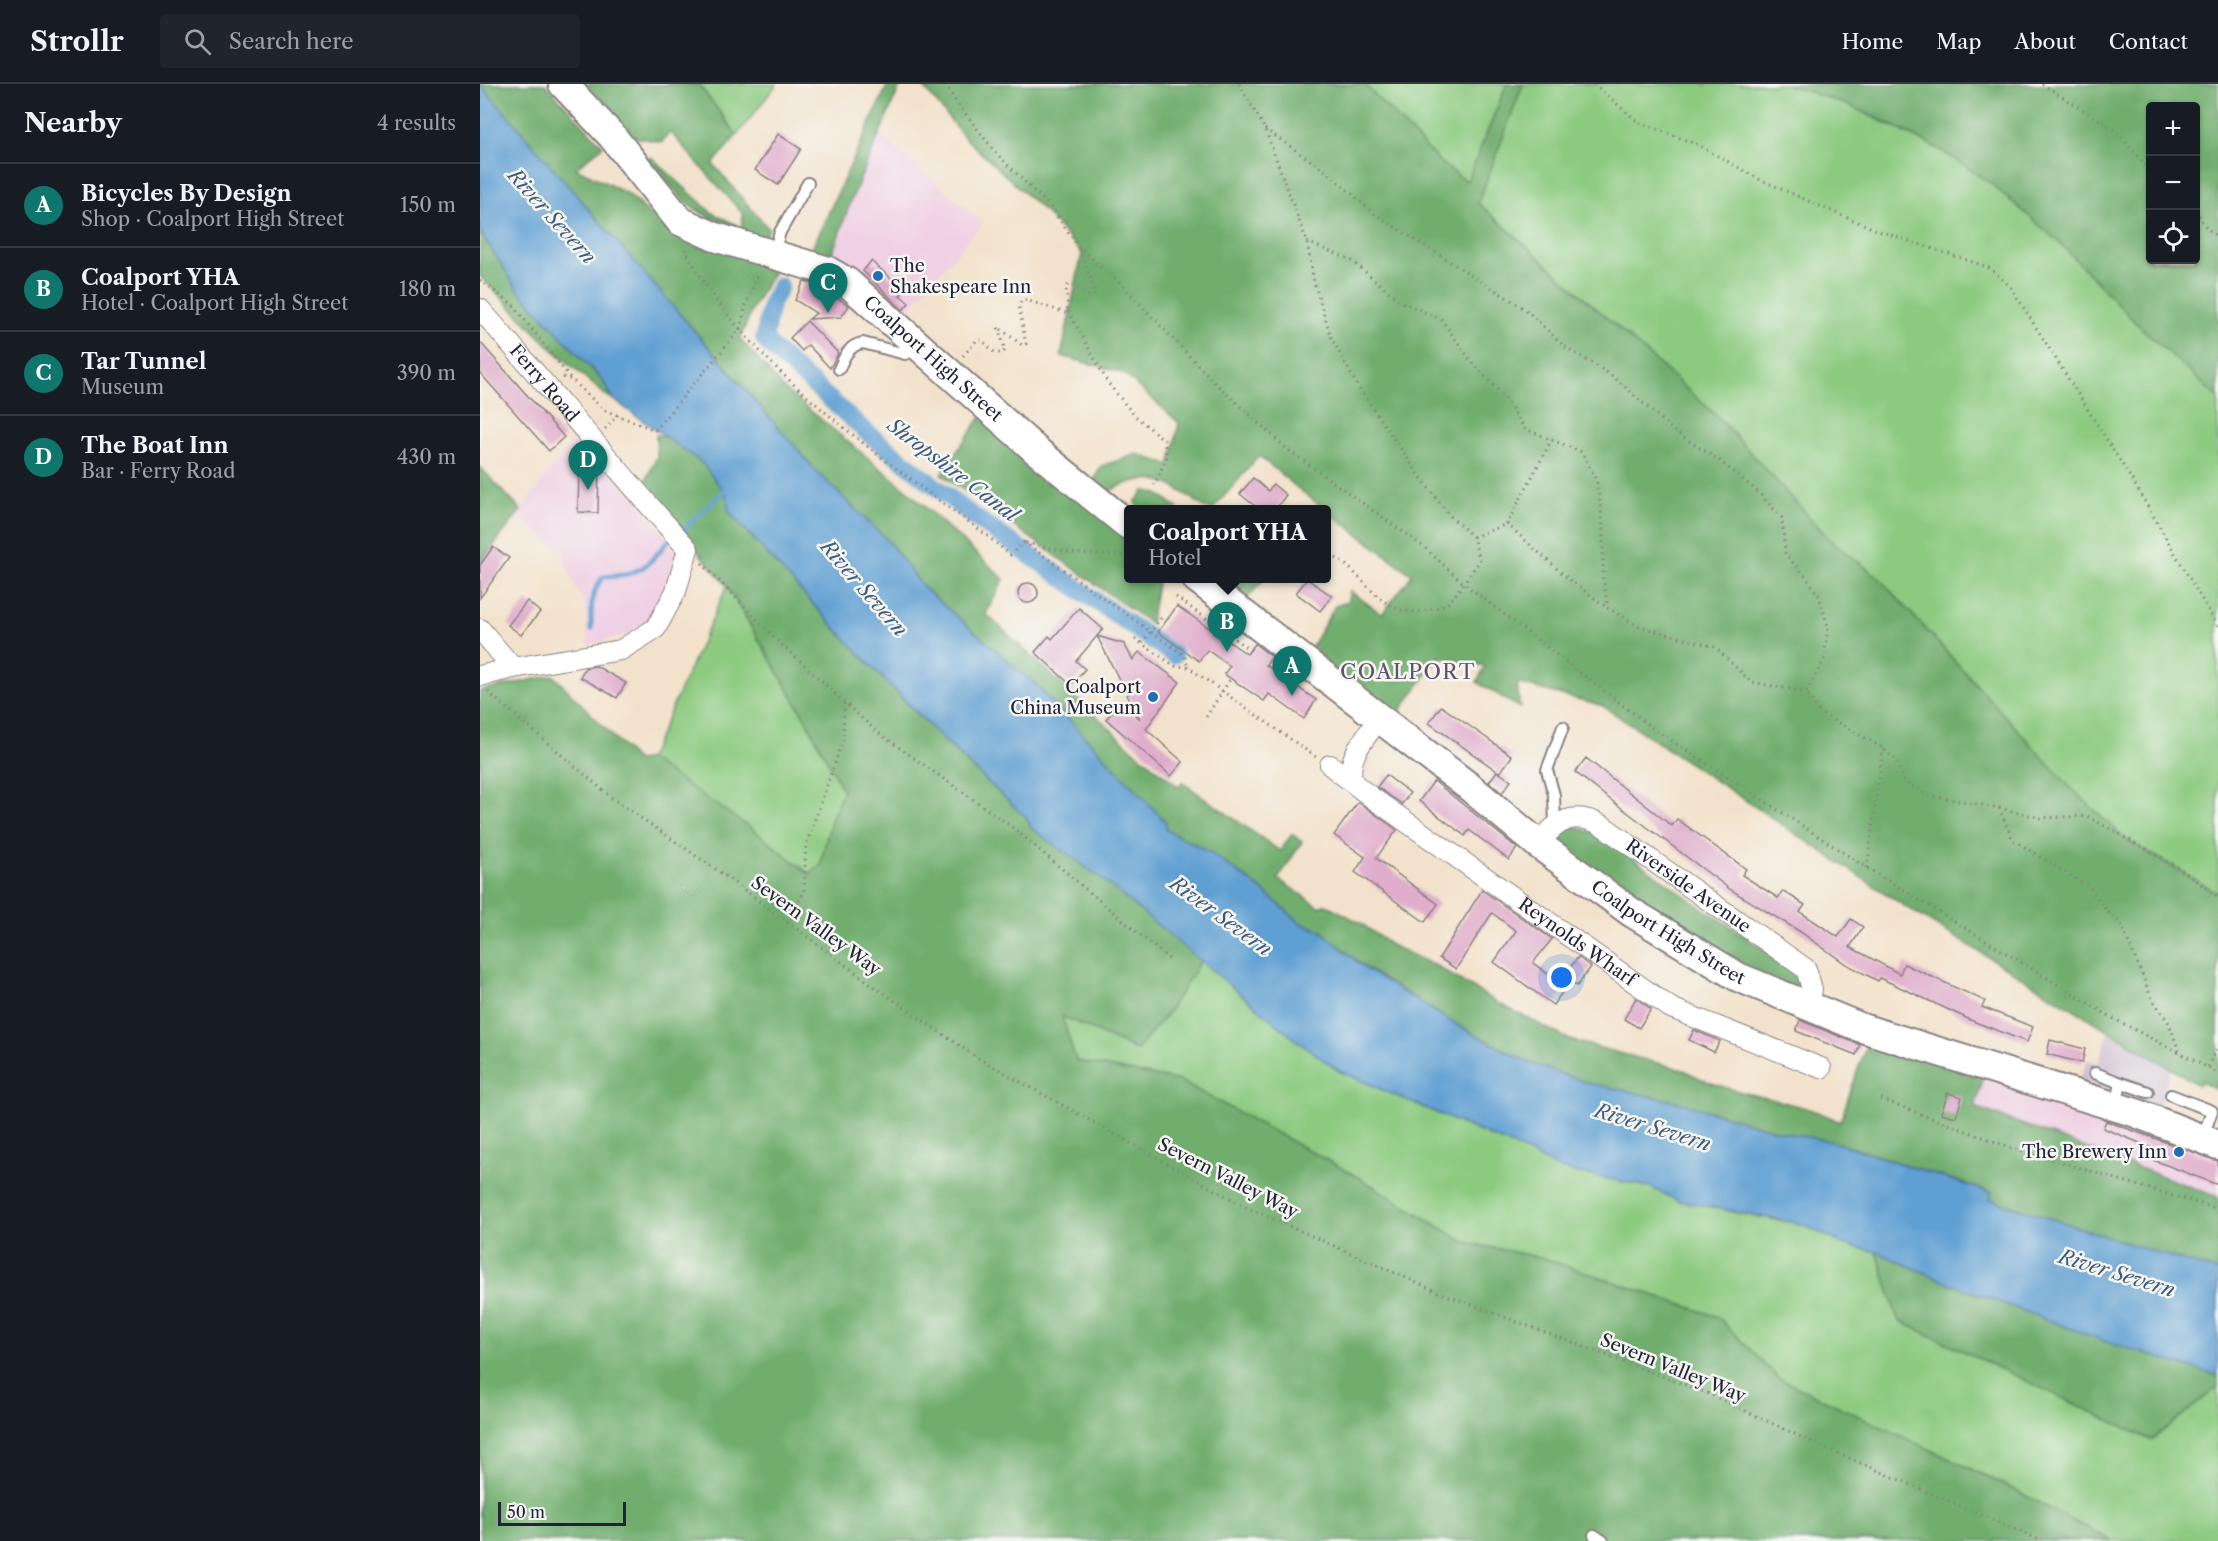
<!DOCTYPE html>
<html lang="en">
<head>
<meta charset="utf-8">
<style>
	:root { --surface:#171b24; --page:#20242c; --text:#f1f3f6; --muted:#9ea1a6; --line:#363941; --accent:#0f766e }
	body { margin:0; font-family:"Libre Caslon Text",serif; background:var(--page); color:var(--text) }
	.controls { position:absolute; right:18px; top:18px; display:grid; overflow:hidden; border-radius:6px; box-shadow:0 2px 4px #0004 }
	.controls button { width:54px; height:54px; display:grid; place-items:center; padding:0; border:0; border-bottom:2px solid var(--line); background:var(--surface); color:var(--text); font:30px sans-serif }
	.scale { position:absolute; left:18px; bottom:15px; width:128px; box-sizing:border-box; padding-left:6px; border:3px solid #22223b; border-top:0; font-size:16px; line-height:21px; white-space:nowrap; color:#22223b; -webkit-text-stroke:4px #f6f6f2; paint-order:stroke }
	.you { position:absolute; left:1082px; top:894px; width:21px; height:21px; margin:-15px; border:4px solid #fff; border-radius:50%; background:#1a73e8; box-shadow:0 0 0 9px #1a73e833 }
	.badge { display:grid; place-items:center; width:39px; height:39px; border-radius:50%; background:var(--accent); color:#fff; font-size:20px; font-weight:700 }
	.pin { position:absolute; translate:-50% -50px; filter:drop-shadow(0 2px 3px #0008) }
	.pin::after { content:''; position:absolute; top:32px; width:21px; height:18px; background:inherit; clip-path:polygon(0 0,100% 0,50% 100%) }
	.popup { position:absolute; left:644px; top:421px; width:207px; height:78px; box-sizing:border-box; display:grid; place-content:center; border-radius:6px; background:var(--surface); filter:drop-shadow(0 2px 4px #0005); font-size:20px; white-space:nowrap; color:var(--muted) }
	.popup b { font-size:22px; color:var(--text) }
	.popup::after { content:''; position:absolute; left:50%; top:100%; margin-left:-12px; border:12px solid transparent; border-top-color:var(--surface) }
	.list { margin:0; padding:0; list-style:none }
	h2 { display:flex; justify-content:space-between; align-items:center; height:78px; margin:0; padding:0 24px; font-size:26px }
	h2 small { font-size:20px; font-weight:400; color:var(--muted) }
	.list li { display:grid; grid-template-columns:39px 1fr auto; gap:18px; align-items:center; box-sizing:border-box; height:84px; padding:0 24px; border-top:2px solid var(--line) }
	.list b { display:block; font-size:22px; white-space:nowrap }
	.list p { margin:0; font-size:20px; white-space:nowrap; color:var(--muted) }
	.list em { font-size:20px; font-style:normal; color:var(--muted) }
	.icon { flex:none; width:33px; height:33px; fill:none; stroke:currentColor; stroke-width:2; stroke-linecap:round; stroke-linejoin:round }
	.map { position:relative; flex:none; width:1738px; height:1457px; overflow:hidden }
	header { display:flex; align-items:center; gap:36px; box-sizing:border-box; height:84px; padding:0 30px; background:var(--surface); border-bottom:2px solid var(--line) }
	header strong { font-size:28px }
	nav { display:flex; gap:33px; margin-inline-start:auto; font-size:21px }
	.search { width:420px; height:54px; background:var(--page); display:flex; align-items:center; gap:15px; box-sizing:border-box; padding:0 21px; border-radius:6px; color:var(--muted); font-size:22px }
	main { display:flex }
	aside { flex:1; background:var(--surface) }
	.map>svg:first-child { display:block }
	.built { fill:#f0d0e4 }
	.industrial { fill:#cebed1 }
	.green { fill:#8cca80; stroke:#57765e; stroke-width:1.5 }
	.forest { fill:#71ae6e; stroke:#4a6854; stroke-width:1.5; fill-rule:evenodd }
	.water { fill:#5f9fd2; stroke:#406086; stroke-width:1.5 }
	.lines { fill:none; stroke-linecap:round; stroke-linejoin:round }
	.stream { stroke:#5f9fd2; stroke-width:5 }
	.canal { stroke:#5f9fd2; stroke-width:18 }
	.building { fill:#e0adcc }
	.lane-casing { stroke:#8a8283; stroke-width:14 }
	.street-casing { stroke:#8a8283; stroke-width:22 }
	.secondary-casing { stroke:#8a8283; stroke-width:32 }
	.path { stroke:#8a8283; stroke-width:3; stroke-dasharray:1.5 4.5; stroke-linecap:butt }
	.lane { stroke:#fff; stroke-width:10 }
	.street { stroke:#fff; stroke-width:20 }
	.secondary { stroke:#fff; stroke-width:28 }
	.poi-dot { fill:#1f6fb2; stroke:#f6f6f2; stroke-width:2 }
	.labels { text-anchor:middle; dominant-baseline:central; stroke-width:5; stroke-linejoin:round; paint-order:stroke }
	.poi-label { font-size:18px; fill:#22223b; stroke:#f6f6f2; text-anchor:end }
	.street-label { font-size:18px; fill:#22223b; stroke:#f6f6f2 }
	.water-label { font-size:20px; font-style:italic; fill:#3d5a7f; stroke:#f6f6f2 }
	.quarter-label { font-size:21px; letter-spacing:1.5px; fill:#64536e; stroke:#f6f6f2 }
</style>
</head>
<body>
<header>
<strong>Strollr</strong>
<div class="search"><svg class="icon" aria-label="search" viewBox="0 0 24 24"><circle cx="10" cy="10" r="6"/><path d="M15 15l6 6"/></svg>Search here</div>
<nav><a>Home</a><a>Map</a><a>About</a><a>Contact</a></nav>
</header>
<main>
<aside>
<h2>Nearby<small>4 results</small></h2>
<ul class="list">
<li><span class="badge">A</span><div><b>Bicycles By Design</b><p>Shop · Coalport High Street</p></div><em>150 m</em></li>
<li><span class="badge">B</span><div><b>Coalport YHA</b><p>Hotel · Coalport High Street</p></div><em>180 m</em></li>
<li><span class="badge">C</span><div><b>Tar Tunnel</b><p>Museum</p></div><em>390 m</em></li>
<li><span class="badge">D</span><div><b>The Boat Inn</b><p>Bar · Ferry Road</p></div><em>430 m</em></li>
</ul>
</aside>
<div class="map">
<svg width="1738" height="1457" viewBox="0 0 1738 1457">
	<rect width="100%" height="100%" fill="#f6f6f2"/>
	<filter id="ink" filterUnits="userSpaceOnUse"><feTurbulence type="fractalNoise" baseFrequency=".0167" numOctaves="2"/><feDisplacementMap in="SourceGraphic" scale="12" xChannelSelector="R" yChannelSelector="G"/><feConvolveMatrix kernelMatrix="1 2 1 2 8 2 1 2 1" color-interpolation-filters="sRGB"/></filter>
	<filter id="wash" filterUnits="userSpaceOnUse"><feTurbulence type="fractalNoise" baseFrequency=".008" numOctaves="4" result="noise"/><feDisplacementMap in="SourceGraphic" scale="24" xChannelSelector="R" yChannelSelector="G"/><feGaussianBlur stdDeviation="1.35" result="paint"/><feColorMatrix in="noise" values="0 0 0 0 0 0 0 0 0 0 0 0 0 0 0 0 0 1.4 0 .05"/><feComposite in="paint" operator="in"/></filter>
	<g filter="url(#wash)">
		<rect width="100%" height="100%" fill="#f3e2cb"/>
		<!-- built -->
		<g class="built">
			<polygon points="399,50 503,139 420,235 350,178 372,114"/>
			<polygon points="96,352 160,421 197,467 198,477 172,533 147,551 108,561 105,520 90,493 83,467 36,432"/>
			<polygon points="1505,989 1738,1072 1738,1113 1494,1023"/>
		</g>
		<!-- industrial -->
		<polygon class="industrial" points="1630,945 1691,983 1678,1025 1599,996 1608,976 1618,979"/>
		<!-- green -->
		<g class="green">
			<polygon points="188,0 297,0 257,51 219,1"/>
			<polygon points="884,0 1027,0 987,98 962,80"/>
			<polygon points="1043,0 1306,0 1368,21 1459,65 1514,102 1579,158 1655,238 1738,314 1738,809 1645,755 1587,700 1399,494 1351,457 1237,332 998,119"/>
			<polygon points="247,502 324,632 363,706 351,737 340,782 330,790 275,747 169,675"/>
			<polygon points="721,876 816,956 859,987 1045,1067 1079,1085 1170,1103 1256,1129 1322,1140 1363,1160 1397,1168 1418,1236 1671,1356 1738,1303 1738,1457 1632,1457 1531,1404 1298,1294 1238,1233 1063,1174 984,1158 876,1092 700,997 596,977 581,931 657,966 689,927"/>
		</g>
		<!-- forest -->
		<g class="forest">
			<path d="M 0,0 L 65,0 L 123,62 L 96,84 L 148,110 L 189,147 L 296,184 L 273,223 L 260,255 L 304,305 L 428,407 L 524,495 L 506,530 L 651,664 L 699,703 L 702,698 L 800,767 L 812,750 L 822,758 L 798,795 L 840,823 L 845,820 L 879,838 L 911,861 L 956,882 L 1018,919 L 1090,956 L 1204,986 C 1251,1014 1311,1012 1360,1038 L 1389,953 L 1505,989 L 1495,1023 L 1738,1113 L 1738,1188 L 1510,1115 L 1511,1108 L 1354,1058 L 1301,1048 L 1198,1018 L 1108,999 L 1047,978 L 977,941 L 887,885 L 840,846 L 822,840 L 781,805 L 728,767 L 686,746 L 686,738 L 558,603 L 444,504 L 408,457 L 337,388 Z"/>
			<polygon points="93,0 219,1 257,51 233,80 289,145 282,159 256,149 208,121 167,76 171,73 231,128 262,144 263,130 190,48 182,58 142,51"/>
			<polygon points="408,0 421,0 372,114 351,173 330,169"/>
			<path d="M 441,0 L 884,0 L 962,80 L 987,97 L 1027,0 L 1043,0 L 998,119 L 1237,332 L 1351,457 L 1399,494 L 1587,700 L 1645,755 L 1738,809 L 1738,1007 L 1721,997 L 1718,1001 L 1426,823 L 1123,622 L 1037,599 L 1040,624 L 997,598 L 1005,582 L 959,573 L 917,631 L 829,567 L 855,522 L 867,518 L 870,507 L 902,530 L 932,491 L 821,407 L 779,372 L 733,425 L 727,425 C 684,396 676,384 625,409 L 614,397 L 621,382 L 657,370 L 690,381 L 699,339 L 643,289 L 581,272 L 602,169 L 566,129 L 486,55 Z"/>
			<path d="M 1306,0 L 1738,0 L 1738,314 L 1655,238 L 1579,158 L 1514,102 L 1459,65 L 1416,43 L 1368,21 ZM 1670,22 L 1716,22 L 1716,176 L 1670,176 Z"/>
			<polygon points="0,147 37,205 122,296 134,316 124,310 71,264 0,192"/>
			<polygon points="501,333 648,454 648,494 678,495 670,539 461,390"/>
			<path d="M 176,351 C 198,353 237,390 246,410 C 248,415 248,423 249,428 C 345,534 440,639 546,733 L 551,744 L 622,795 L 721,876 L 689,927 L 657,966 L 582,932 L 596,977 L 700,997 L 876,1092 L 984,1158 L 1063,1174 L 1238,1233 L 1298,1294 L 1531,1404 L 1632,1457 L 0,1457 L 0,607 L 73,591 L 157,677 L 169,675 L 275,747 L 329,790 L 340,782 L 351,737 L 363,706 L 324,632 L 247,502 L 163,402 L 177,373 Z"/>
			<polygon points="0,383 41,426 0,479"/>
			<path d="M 664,407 C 679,408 687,415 698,425 L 657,425 L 656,417 Z"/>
			<polygon points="735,495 784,495 765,517"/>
			<polygon points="1094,742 1122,752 1219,822 1309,881 1321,892 1319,906 1238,875 1079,763 1085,745"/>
			<polygon points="1397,1168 1466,1198 1627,1258 1738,1292 1738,1303 1671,1356 1418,1236"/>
		</g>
		<!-- water -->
		<path class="water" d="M 0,0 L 337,388 L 408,457 L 444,504 L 558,603 L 686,738 L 686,746 L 728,767 L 781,805 L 822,840 L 840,846 L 887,886 L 977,941 L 1047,978 L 1108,999 L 1198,1018 L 1301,1048 L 1354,1058 L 1512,1109 L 1510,1115 L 1738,1188 L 1738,1292 L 1627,1258 L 1466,1198 L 1397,1168 L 1363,1160 L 1322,1140 L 1199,1117 L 1170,1103 L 1079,1085 L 1045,1067 L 859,987 L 816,956 L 622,795 L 551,744 L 546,733 C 440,638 345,534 249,428 L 246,410 L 222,379 L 134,316 L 122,296 L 37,205 L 0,147 Z"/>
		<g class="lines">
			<!-- stream -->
			<g class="stream">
				<polyline points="203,446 245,406"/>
				<path d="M 111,545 C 111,526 110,509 123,493 C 158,491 166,485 188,457"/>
			</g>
			<!-- canal -->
			<polyline class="canal" points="300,202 291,220 284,255 291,263 390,351 493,432 694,571"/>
		</g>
		<g id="blocks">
			<!-- building -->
			<g class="building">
				<polygon points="298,50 321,65 298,101 275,86"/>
				<polygon points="391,177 425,206 420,211 429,219 423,226 383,187"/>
				<polygon points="324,197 341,202 369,222 361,233 329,235 336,229 315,216"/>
				<polygon points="327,237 358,269 350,284 328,261 322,267 310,254"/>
				<polygon points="0,258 84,353 69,367 0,289"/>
				<polygon points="99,382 119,383 118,429 98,428"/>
				<polygon points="773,394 788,407 793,400 806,411 795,426 780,426 760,410"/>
				<polygon points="13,463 29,474 0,514 0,481"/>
				<polygon points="827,495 852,512 840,527 816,509"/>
				<circle cx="548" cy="509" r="10"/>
				<polygon points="47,517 60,528 41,551 28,541"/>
				<polygon points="697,522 767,570 775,560 792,573 786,581 836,616 824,635 789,610 784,617 744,590 750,582 727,566 719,577 678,548"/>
				<polygon points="599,524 623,545 617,552 644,560 653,576 659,568 700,598 666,645 703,678 691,692 626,635 641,618 660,635 647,611 650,608 643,603 617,552 596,577 605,585 591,601 555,568 569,552 572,555"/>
				<polygon points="116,582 146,599 137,614 100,593 105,584"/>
				<polygon points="961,622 1032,672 1020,689 949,639"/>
				<polygon points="1106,674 1192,742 1197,735 1266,785 1262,791 1298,814 1303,807 1325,821 1320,828 1358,853 1371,835 1383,843 1370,863 1420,890 1424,880 1505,917 1502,923 1553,943 1547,958 1495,938 1400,894 1398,897 1366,880 1319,847 1251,806 1123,710 1095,688"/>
				<polygon points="1017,687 1031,697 1022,709 1009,698"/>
				<polygon points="906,691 930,709 922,720 897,703"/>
				<polygon points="954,697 1037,764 1029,776 989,746 985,752 939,717"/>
				<polygon points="878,718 917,746 896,774 958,820 945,838 875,788 885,773 854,751"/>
				<polygon points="1002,806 1072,855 1053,879 1086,903 1073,921 1014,878 1036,847 1012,829 976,885 959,874"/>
				<polygon points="1098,873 1111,883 1097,902 1084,892"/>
				<polygon points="1156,914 1171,925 1159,944 1144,935"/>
				<polygon points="1320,936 1380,961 1376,971 1316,947"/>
				<polygon points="1214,946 1240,957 1234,968 1209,956"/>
				<polygon points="1570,956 1605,965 1602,979 1567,970"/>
				<polygon points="1468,1009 1482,1013 1476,1033 1461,1029"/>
				<polygon points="1626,1037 1738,1077 1738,1101 1668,1074 1672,1064 1623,1044"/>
			</g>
		</g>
	</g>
	<g filter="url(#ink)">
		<use href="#blocks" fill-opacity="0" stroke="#8a8283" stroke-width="1.5"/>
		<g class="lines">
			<defs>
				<g id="lane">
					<polyline points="294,169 300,148 328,99"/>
					<path d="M 359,285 C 364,273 369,261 383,259 L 425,270 L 439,265"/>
					<polyline points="1075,741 1074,711 1067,686 1083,643"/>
					<polyline points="1615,989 1641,999 1636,1023"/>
					<polyline points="1641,999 1668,1008"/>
					<polyline points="1691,1011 1732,1027 1722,1055"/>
					<polyline points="1114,1451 1123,1457"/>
				</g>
				<g id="street">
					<path id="s1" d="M 0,225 C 70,304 137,387 208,465 L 196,507 L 176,544 L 141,566 L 33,584 L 0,592"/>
					<polyline points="0,545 33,584"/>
					<path id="s2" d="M 850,681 L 891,713 L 1191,924 L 1341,984"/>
					<path d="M 873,698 C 865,674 885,655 898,636"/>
					<path id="s3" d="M 1058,760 C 1077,736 1094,726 1123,742 L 1326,885 L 1332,905 L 1329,922"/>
				</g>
				<g id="secondary">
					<path id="s4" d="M 83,0 L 132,52 L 200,137 L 235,153 L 348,187 L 367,198 L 558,368 L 648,441"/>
					<path id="s5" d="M 716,494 L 992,705 L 1058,760 L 1151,828 L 1258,893 L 1382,944 L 1656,1029 L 1738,1061"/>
				</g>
			</defs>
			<!-- lane casing -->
			<use href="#lane" class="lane-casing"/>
			<!-- street casing -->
			<use href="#street" class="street-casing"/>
			<!-- secondary casing -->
			<use href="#secondary" class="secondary-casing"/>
			<!-- path -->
			<g class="path">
				<polyline points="466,0 473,14 516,69 572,125 599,163 643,202 734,298 807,365 944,463 982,498 1174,645 1387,784 1636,936 1738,989"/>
				<path d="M 759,0 L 785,45 L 827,158 L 834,198 L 851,253 L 878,303 L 942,395 L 969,431 L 993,453 L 1000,477 C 989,490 980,506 969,518 C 965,522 957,523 952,525 C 898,542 880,476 846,471"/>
				<polyline points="1114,0 1158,38 1216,60 1279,95 1349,126 1399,147 1508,183 1530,202 1654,399 1738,543"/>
				<polyline points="1562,0 1636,47 1670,86"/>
				<polyline points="785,45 847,88 896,131 1045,225 1084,262 1134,293 1194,347 1240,377 1278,408 1302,434 1305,470 1324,490 1339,512 1348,542 1344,576 1326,608 1340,629 1400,662 1416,676 1424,698 1447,711 1519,724 1533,756 1610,804 1627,827 1641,840 1672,915 1689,939 1699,967"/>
				<polyline points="1716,126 1724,141 1738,154"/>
				<polyline points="827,158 871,176 920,217 961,235 991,277 1025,314 1045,345 1102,368 1117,398 1123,442 1123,494 1128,524 1158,542 1235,563 1271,598 1325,608"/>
				<path d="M 205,165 C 254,262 357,340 442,404 C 471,426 503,446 530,471 L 544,458"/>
				<polyline points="0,196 33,221 92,296"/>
				<polyline points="588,227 628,299 654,331 684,356 687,373 674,401"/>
				<polyline points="483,272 497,256 502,256 515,269 523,269 525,266 518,243 542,261 546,260 539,223 541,217 546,216 586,229 588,227 586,204 589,200 609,212 614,211 615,207 600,165"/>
				<polyline points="83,293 92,296 124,326 175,346 260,245 266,220 278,190"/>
				<polyline points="125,345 138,331"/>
				<polyline points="1072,355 1027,440 1091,497 1128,524"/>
				<polyline points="993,453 1027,440"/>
				<polyline points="544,458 704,571 708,583"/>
				<polyline points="546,459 593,469 648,472"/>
				<polyline points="222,479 298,557 397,648 531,742 690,876"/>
				<polyline points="696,513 770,566"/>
				<polyline points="655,555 695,582 708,583 836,673"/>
				<polyline points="662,559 681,534"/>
				<polyline points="8,608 132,714 244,791 395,903 496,973 764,1122 958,1208 1227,1309 1334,1359 1562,1457"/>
				<polyline points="726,633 751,594"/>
				<polyline points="1519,724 1561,734 1607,732 1696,782 1738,813"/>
				<polyline points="1387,784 1403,664"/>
				<polyline points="307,838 324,808 326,761 363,656 364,617"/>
				<polyline points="1728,983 1738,961"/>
				<polyline points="1401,1015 1529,1063 1738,1125"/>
			</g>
			<!-- lane -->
			<use href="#lane" class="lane"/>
			<!-- street -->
			<use href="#street" class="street"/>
			<!-- secondary -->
			<use href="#secondary" class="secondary"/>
		</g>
	</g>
	<!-- markers -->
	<g class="poi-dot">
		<circle cx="398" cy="192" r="6"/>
		<circle cx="673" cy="613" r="6"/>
		<circle cx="1699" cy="1068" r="6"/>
	</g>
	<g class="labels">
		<!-- poi labels -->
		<g class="poi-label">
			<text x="410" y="182" text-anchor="start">The<tspan x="410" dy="21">Shakespeare Inn</tspan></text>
			<text x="661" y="603">Coalport<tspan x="661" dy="21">China Museum</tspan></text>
			<text x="1687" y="1068">The Brewery Inn</text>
		</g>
		<!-- street labels -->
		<g class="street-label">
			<text stroke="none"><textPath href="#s4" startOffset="474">Coalport High Street</textPath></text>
			<text stroke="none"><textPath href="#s1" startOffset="98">Ferry Road</textPath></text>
			<text stroke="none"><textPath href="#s3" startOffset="180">Riverside Avenue</textPath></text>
			<text transform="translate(336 842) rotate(36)">Severn Valley Way</text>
			<text stroke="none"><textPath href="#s5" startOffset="591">Coalport High Street</textPath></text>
			<text stroke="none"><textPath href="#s2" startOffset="304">Reynolds Wharf</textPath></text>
			<text transform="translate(748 1094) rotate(27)">Severn Valley Way</text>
			<text transform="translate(1193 1284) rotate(22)">Severn Valley Way</text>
		</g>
		<!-- water labels -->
		<g class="water-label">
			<text transform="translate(72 132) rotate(48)">River Severn</text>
			<text transform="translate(473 386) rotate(37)">Shropshire Canal</text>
			<text transform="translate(384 504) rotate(49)">River Severn</text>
			<text transform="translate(741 832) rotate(36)">River Severn</text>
			<text transform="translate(1173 1043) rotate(17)">River Severn</text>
			<text transform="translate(1637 1189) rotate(17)">River Severn</text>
		</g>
		<!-- quarter labels -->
		<g class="quarter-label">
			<text x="928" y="587">COALPORT</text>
		</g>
	</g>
</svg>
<div class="controls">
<button>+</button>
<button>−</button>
<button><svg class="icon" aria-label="locate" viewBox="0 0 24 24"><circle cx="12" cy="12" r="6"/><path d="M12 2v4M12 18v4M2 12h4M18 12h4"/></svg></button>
</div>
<div class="scale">50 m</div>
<div class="you"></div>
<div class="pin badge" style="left:812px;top:612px">A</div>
<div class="pin badge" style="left:747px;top:568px">B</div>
<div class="popup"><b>Coalport YHA</b>Hotel</div>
<div class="pin badge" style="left:348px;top:229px">C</div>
<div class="pin badge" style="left:108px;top:406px">D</div>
</div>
</main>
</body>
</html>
